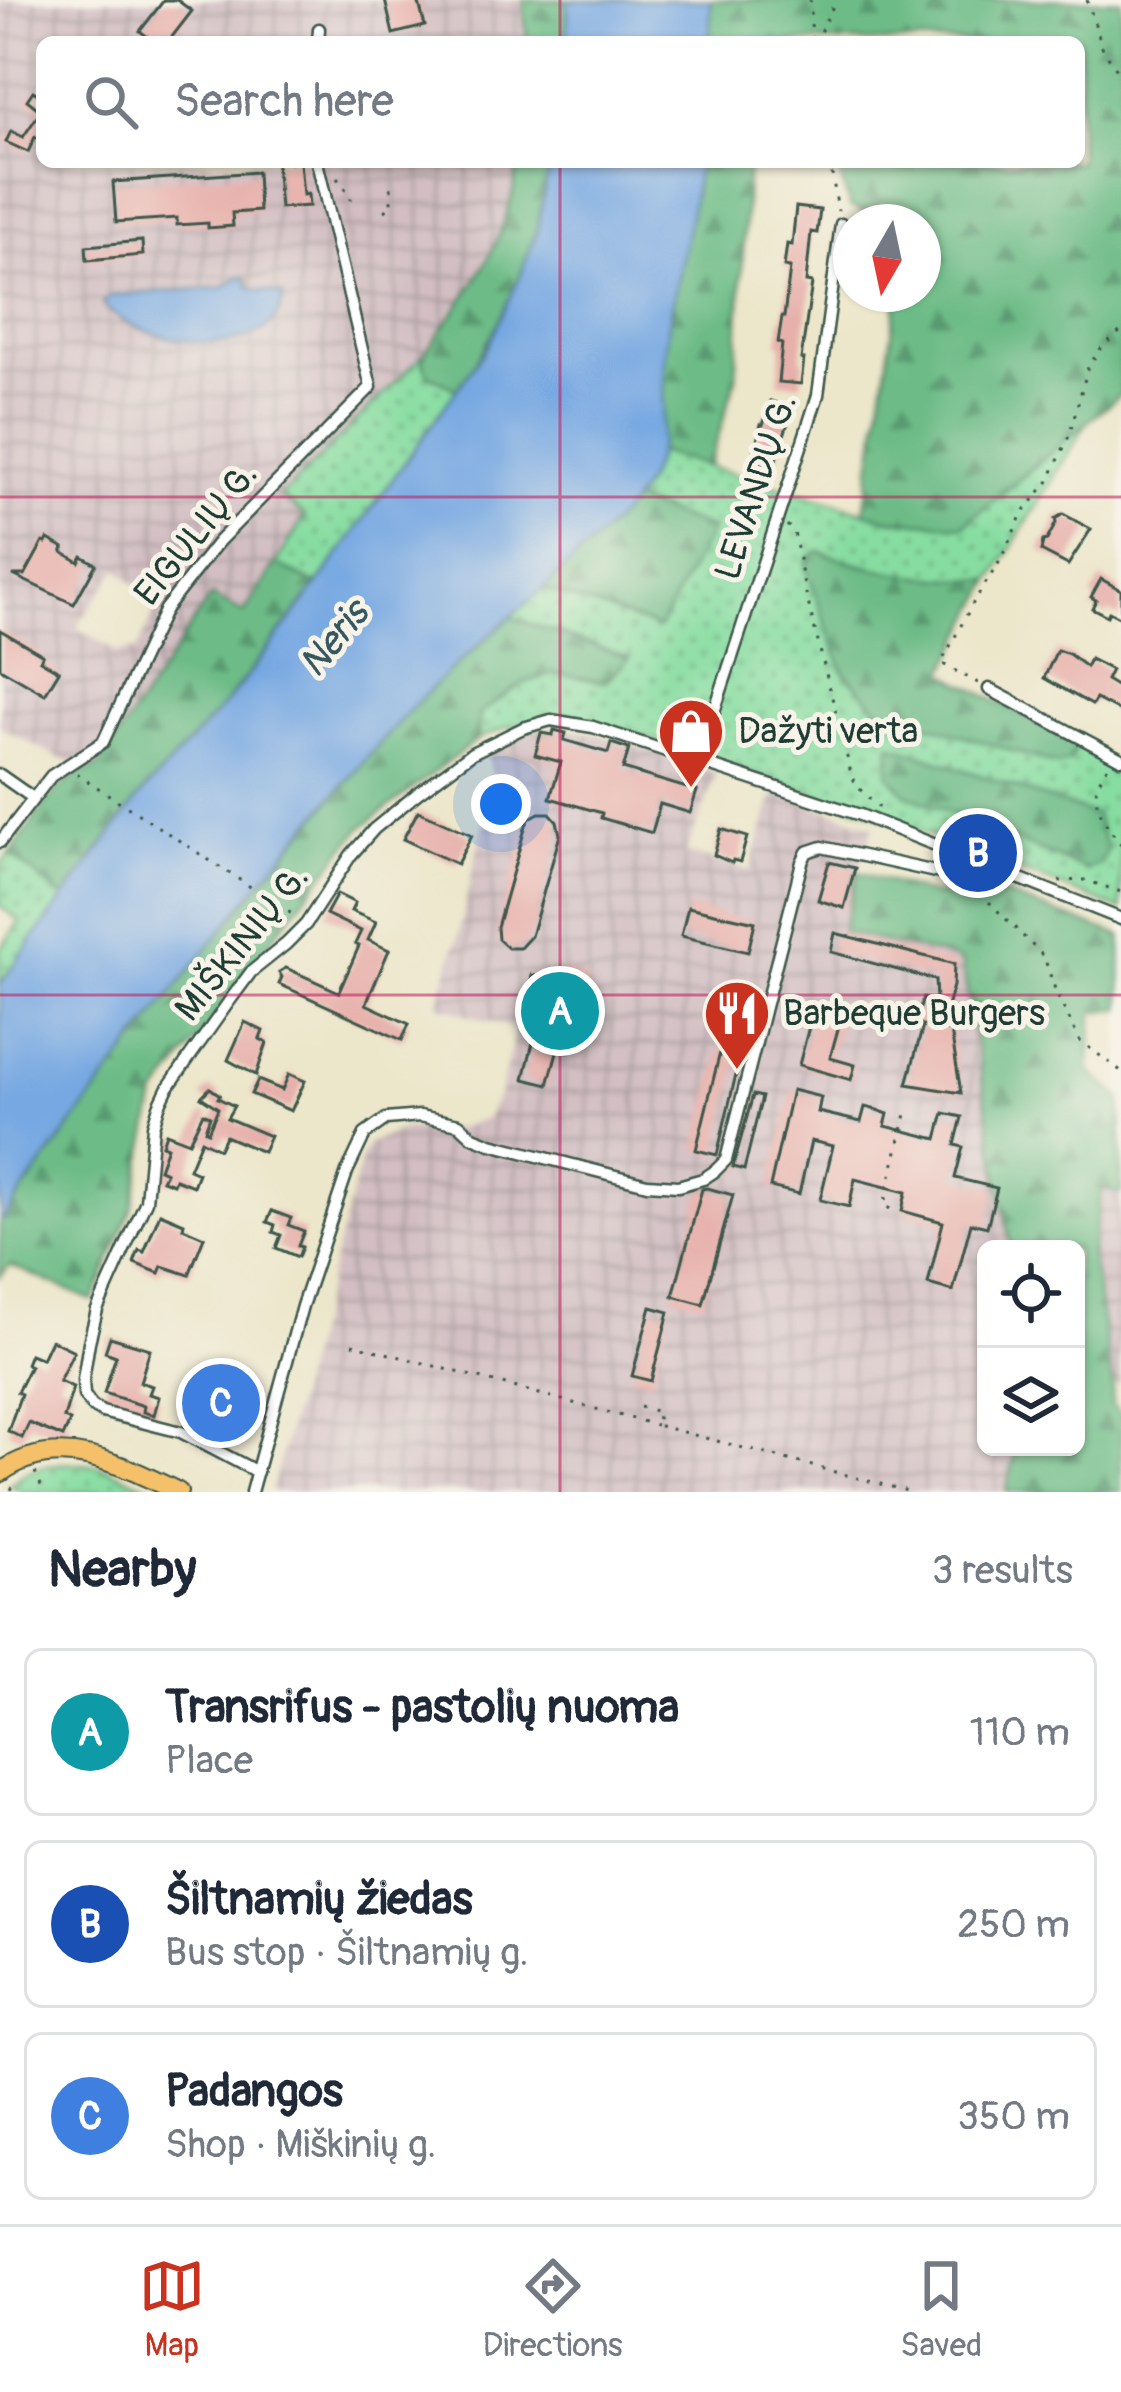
<!DOCTYPE html>
<html lang="en">
<head>
<meta charset="utf-8">
<style>
	:root { --surface:#fff; --page:#f2f2f3; --text:#1f2937; --muted:#747a83; --line:#e0e1e3; --accent:#c8321e }
	body { margin:0; font-family:Pangolin,sans-serif; background:var(--page); color:var(--text) }
	.controls { position:absolute; right:36px; bottom:36px; display:grid; overflow:hidden; border-radius:18px; box-shadow:0 3px 9px #0004 }
	.controls button { width:108px; height:108px; display:grid; place-items:center; padding:0; border:0; border-bottom:3px solid var(--line); background:var(--surface); color:var(--text); font:60px sans-serif }
	.compass { position:absolute; left:833px; top:204px; width:108px; height:108px; border-radius:50%; background:var(--surface); box-shadow:0 3px 9px #0004; rotate:189deg }
	.you { position:absolute; left:501px; top:804px; width:42px; height:42px; margin:-30px; border:9px solid #fff; border-radius:50%; background:#1a73e8; box-shadow:0 0 0 18px #1a73e833 }
	.badge { display:grid; place-items:center; width:78px; height:78px; border-radius:50%; background:var(--accent); color:#fff; font-size:39px; font-weight:700 }
	.pin { position:absolute; translate:-50% -50%; border:6px solid #fff; box-shadow:0 3px 12px #0006 }
	.list { margin:0; padding:0; list-style:none }
	h2 { display:flex; justify-content:space-between; align-items:center; height:156px; margin:0; padding:0 48px; font-size:51px }
	h2 small { font-size:39px; font-weight:400; color:var(--muted) }
	.list li { display:grid; grid-template-columns:78px 1fr auto; gap:36px; align-items:center; box-sizing:border-box; height:168px; margin:0 24px 24px; padding:0 24px; border:3px solid var(--line); border-radius:18px }
	.list b { display:block; font-size:45px; white-space:nowrap }
	.list p { margin:0; font-size:39px; white-space:nowrap; color:var(--muted) }
	.list em { font-size:39px; font-style:normal; color:var(--muted) }
	.icon { flex:none; width:66px; height:66px; fill:none; stroke:currentColor; stroke-width:2; stroke-linecap:round; stroke-linejoin:round }
	.map { position:relative; flex:none; width:1121px; height:1492px; overflow:hidden }
	.search { position:absolute; background:var(--surface); box-shadow:0 3px 9px #0004; left:36px; right:36px; top:36px; height:132px; display:flex; align-items:center; gap:30px; box-sizing:border-box; padding:0 42px; border-radius:18px; color:var(--muted); font-size:45px }
	.sheet { height:732px; background:var(--surface) }
	nav { display:flex; justify-content:space-around; align-items:center; box-sizing:border-box; height:168px; border-top:3px solid var(--line); background:var(--surface); font-size:33px; color:var(--muted) }
	nav a { display:grid; justify-items:center; gap:6px }
	nav .on { color:var(--accent) }
	.map>svg:first-child { display:block }
	.industrial { fill:url(#industrial-grid); fill-rule:evenodd }
	.grass { fill:url(#grass-dots); stroke:#538d6a; stroke-width:3 }
	.forest { fill:url(#forest-firs); stroke:#467c5e; stroke-width:3 }
	.water { fill:#77a8e2; stroke:#4b728b; stroke-width:3 }
	.building { fill:#e7b0ab }
	.lines { fill:none; stroke-linecap:round; stroke-linejoin:round }
	.street-casing { stroke:#3e564a; stroke-width:15 }
	.highway-casing { stroke:#3e564a; stroke-width:22 }
	.path { stroke:#3e564a; stroke-width:3; stroke-dasharray:3 9; stroke-linecap:butt }
	.street { stroke:#fff; stroke-width:10 }
	.highway { stroke:#f4c16a; stroke-width:18 }
	.path-bridge { stroke:#3e564a; stroke-width:3; stroke-dasharray:3 9; stroke-linecap:butt }
	.grid { fill:none; stroke:#c2185b; stroke-width:3; stroke-opacity:0.55 }
	.labels { text-anchor:middle; dominant-baseline:central; stroke-width:10; stroke-linejoin:round; paint-order:stroke }
	.street-label { font-size:36px; fill:#1f3d34; stroke:#f7f3e8 }
	.poi-label { font-size:36px; fill:#1f3d34; stroke:#f7f3e8; text-anchor:start }
	.water-label { font-size:39px; font-style:italic; fill:#355860; stroke:#f7f3e8 }
</style>
</head>
<body>
<div class="map">
<svg width="1121" height="1492" viewBox="0 0 1121 1492">
	<defs>
		<pattern id="industrial-grid" width="8" height="8" patternUnits="userSpaceOnUse" patternTransform="scale(3)"><rect width="8" height="8" fill="#d2bec3"/><path d="M0 4h8M4 0v8" fill="none" stroke="#aa9c9f"/></pattern>
		<pattern id="grass-dots" width="8" height="8" patternUnits="userSpaceOnUse" patternTransform="scale(3)"><rect width="8" height="8" fill="#87dda1"/><path d="M2 2h.1M6 6h.1" fill="none" stroke="#6eb484" stroke-width="1.8" stroke-linecap="round"/></pattern>
		<pattern id="forest-firs" width="22" height="20" patternUnits="userSpaceOnUse" patternTransform="scale(3)"><rect width="22" height="20" fill="#6dbc87"/><path d="M5 1l3.5 6h-7zM16 11l3.5 6h-7z" fill="#599a6f"/></pattern>
	</defs>
	<rect width="100%" height="100%" fill="#f7f3e8"/>
	<filter id="ink" filterUnits="userSpaceOnUse"><feTurbulence type="fractalNoise" baseFrequency=".00833" numOctaves="2"/><feDisplacementMap in="SourceGraphic" scale="24" xChannelSelector="R" yChannelSelector="G"/><feConvolveMatrix kernelMatrix="1 2 1 2 8 2 1 2 1" color-interpolation-filters="sRGB"/></filter>
	<filter id="wash" filterUnits="userSpaceOnUse"><feTurbulence type="fractalNoise" baseFrequency=".004" numOctaves="4" result="noise"/><feDisplacementMap in="SourceGraphic" scale="48" xChannelSelector="R" yChannelSelector="G"/><feGaussianBlur stdDeviation="2.7" result="paint"/><feColorMatrix in="noise" values="0 0 0 0 0 0 0 0 0 0 0 0 0 0 0 0 0 1.4 0 .05"/><feComposite in="paint" operator="in"/></filter>
	<g filter="url(#wash)">
		<rect width="100%" height="100%" fill="#ece6ca"/>
		<!-- industrial -->
		<g class="industrial">
			<path d="M 0,0 L 523,0 L 526,21 L 527,42 L 42,42 L 42,162 L 518,162 L 501,234 L 482,273 L 424,354 L 280,496 L 305,516 L 244,613 L 210,597 L 98,767 L 83,770 L 0,727 ZM 118,569 L 152,600 L 156,609 L 137,650 L 117,652 L 76,627 Z"/>
			<polygon points="555,727 599,735 717,773 686,853 750,870 775,792 874,826 858,872 952,957 962,963 1011,1249 986,1249 986,1447 1017,1447 1006,1492 271,1492 362,1156 370,1143 404,1129 456,1129 488,1117 500,1092 515,1029 438,1005 458,937 493,779 486,752 537,729"/>
			<polygon points="1102,1188 1121,1193 1121,1385 1113,1385 1091,1253"/>
		</g>
		<!-- grass -->
		<g class="grass">
			<polygon points="424,354 428,374 457,390 317,585 276,564 305,516 280,497"/>
			<path d="M 1088,421 L 992,580 C 931,580 875,574 819,551 L 806,561 L 843,671 L 1070,760 L 1077,744 L 1121,767 L 1121,910 L 868,811 L 630,732 C 570,716 536,712 478,739 L 480,713 L 523,683 L 554,673 L 605,682 L 627,657 L 510,617 L 544,589 L 658,628 L 711,530 L 634,501 L 650,473 L 658,452 L 891,519 L 963,526 Z"/>
			<polygon points="10,853 64,898 0,984 0,949 20,921 0,906 0,866"/>
			<path d="M 67,1463 L 101,1466 L 161,1492 L 23,1492 L 10,1485 C 26,1468 45,1465 67,1463 Z"/>
		</g>
		<!-- forest -->
		<g class="forest">
			<polygon points="523,0 568,0 567,42 527,42"/>
			<polygon points="711,0 1121,0 1121,394 963,526 891,519 864,512 898,294 923,294 923,222 898,222 850,207 838,169 777,162 1079,162 1079,42 710,42"/>
			<path d="M 518,162 L 550,162 C 545,187 542,213 534,237 C 517,292 490,343 457,390 L 428,374 L 423,362 L 424,354 C 472,288 507,246 518,162 Z"/>
			<polygon points="698,162 748,162 736,378 709,466 658,452 667,335"/>
			<polygon points="634,501 712,529 659,628 544,589"/>
			<path d="M 819,551 C 875,574 931,580 992,580 L 944,673 L 1077,744 L 1070,760 L 1058,765 L 878,709 L 843,671 L 806,568 L 809,557 Z"/>
			<path d="M 276,564 L 317,585 L 223,706 L 138,798 L 64,898 L 10,854 C 34,821 56,776 98,767 L 211,596 L 244,613 Z"/>
			<polygon points="510,617 629,658 605,682 554,673 523,683 480,713 478,739 361,828 271,940 156,1097 133,1205 93,1301 10,1265 0,1276 0,1223 144,1027 273,868 397,724 439,681"/>
			<polygon points="890,744 1095,815 1107,849 1101,864 1086,870 906,794 889,775"/>
			<polygon points="858,872 933,895 996,892 1121,936 1121,1009 1094,1012 1089,1071 1121,1098 1121,1193 1102,1189 1091,1253 1113,1385 1112,1405 1121,1414 1121,1492 1006,1492 1017,1447 1076,1447 1076,1249 1011,1249 962,963 951,957 842,932"/>
		</g>
		<!-- water -->
		<g class="water">
			<polygon points="568,0 711,0 710,42 567,42"/>
			<path d="M 550,162 L 698,162 C 693,219 676,275 668,332 C 660,379 671,432 649,476 C 632,509 604,532 577,557 C 518,614 452,663 397,724 C 254,882 125,1051 0,1223 L 0,984 L 138,798 L 223,706 L 253,669 L 317,585 L 487,347 L 521,274 L 536,234 Z"/>
			<path d="M 240,276 L 246,277 L 250,288 L 283,295 C 280,369 134,344 103,304 L 106,299 L 115,295 L 224,287 Z"/>
		</g>
		<g id="blocks">
			<!-- building -->
			<g class="building">
				<polygon points="164,0 177,0 192,11 168,42 154,42 140,31"/>
				<polygon points="385,0 418,0 425,26 393,34"/>
				<polygon points="33,91 42,97 42,132 38,138 35,137 28,152 6,142 11,131 23,137 41,111 27,100"/>
				<polygon points="276,162 300,162 303,195 308,194 309,206 280,208"/>
				<polygon points="257,172 259,211 232,213 233,226 208,228 208,223 177,225 177,218 116,222 113,182"/>
				<polygon points="796,207 820,210 817,233 811,232 806,282 812,283 801,359 804,359 801,384 778,382 782,344 778,343 782,317 784,317 790,268 784,267 787,244 792,245"/>
				<polygon points="142,241 143,255 87,260 86,246"/>
				<polygon points="771,401 793,408 773,468 752,461 761,424 763,425"/>
				<polygon points="1063,514 1091,529 1068,565 1041,551 1043,541 1047,540 1056,523 1055,519"/>
				<polygon points="48,539 64,548 62,552 79,562 82,556 96,564 74,604 13,575 25,575 43,542 46,543"/>
				<polygon points="1101,579 1121,590 1121,618 1109,612 1107,616 1092,608 1096,600 1091,597"/>
				<polygon points="0,630 43,655 40,660 59,671 45,694 0,668"/>
				<polygon points="1057,650 1069,654 1086,667 1090,659 1111,670 1106,680 1121,689 1121,712 1096,699 1092,705 1044,678"/>
				<polygon points="554,730 566,733 564,740 608,753 611,743 629,749 623,769 697,791 690,813 660,804 652,833 601,818 602,813 550,798 561,762 535,755 541,733 553,735"/>
				<polygon points="418,811 472,835 457,864 403,839"/>
				<polygon points="539,813 550,813 557,821 560,835 531,936 520,948 508,948 498,939 497,927 526,825 530,818"/>
				<polygon points="721,829 747,837 740,862 733,860 732,863 714,855"/>
				<polygon points="829,862 855,868 844,908 818,900"/>
				<polygon points="337,894 355,903 351,911 376,922 368,940 389,950 366,1004 409,1024 402,1040 279,984 282,977 279,972 286,968 339,992 359,946 355,944 361,931 326,914"/>
				<polygon points="688,907 755,922 748,952 681,936"/>
				<polygon points="835,933 954,964 953,986 941,1028 951,1031 961,1093 907,1084 923,1026 915,1024 923,998 936,1001 935,980 831,952"/>
				<polygon points="566,971 589,981 569,1052 558,1048 548,1085 524,1079 546,990 530,985 532,975 562,982"/>
				<polygon points="813,1011 841,1018 830,1058 855,1065 851,1080 799,1065"/>
				<polygon points="245,1022 263,1031 260,1039 267,1043 256,1075 228,1060"/>
				<polygon points="725,1032 745,1036 717,1155 696,1150"/>
				<polygon points="289,1074 305,1081 291,1111 251,1094 258,1080 282,1090"/>
				<polygon points="210,1088 220,1095 218,1098 234,1106 227,1118 270,1136 263,1152 225,1136 219,1149 201,1140 189,1169 198,1173 193,1186 175,1179 173,1184 162,1180 166,1172 159,1169 167,1147 162,1145 166,1133 189,1142 203,1113 210,1116 205,1130 208,1132 218,1108 201,1097"/>
				<polygon points="792,1090 821,1097 818,1112 861,1122 865,1107 877,1110 888,1114 885,1126 937,1139 944,1113 962,1117 955,1145 963,1147 955,1178 997,1188 987,1227 971,1223 953,1291 928,1284 943,1222 902,1211 906,1192 855,1179 849,1207 820,1200 833,1146 811,1141 799,1194 770,1187"/>
				<polygon points="753,1095 762,1097 744,1170 733,1167"/>
				<polygon points="707,1188 733,1195 703,1304 673,1296 702,1189"/>
				<polygon points="272,1211 291,1218 288,1225 304,1231 298,1246 302,1247 298,1257 276,1248 281,1235 273,1232 275,1225 267,1222"/>
				<polygon points="160,1213 184,1223 183,1228 204,1237 189,1275 162,1266 159,1273 134,1263 139,1250 144,1252"/>
				<polygon points="651,1307 669,1312 651,1381 632,1376"/>
				<polygon points="110,1337 150,1349 140,1382 152,1386 149,1394 159,1397 154,1415 143,1412 144,1406 104,1393 116,1356 105,1352"/>
				<polygon points="51,1340 74,1351 59,1381 73,1387 64,1418 70,1421 63,1437 29,1423 22,1438 8,1431 21,1394 17,1392 30,1366 26,1364 30,1354 42,1359"/>
			</g>
		</g>
	</g>
	<g filter="url(#ink)">
		<use href="#blocks" fill-opacity="0" stroke="#3e564a" stroke-width="3"/>
		<g class="lines">
			<defs>
				<g id="street">
					<polyline points="318,42 319,29"/>
					<polyline points="989,689 1121,759"/>
					<polyline points="698,761 818,395 841,224"/>
					<polyline points="0,775 33,798"/>
					<polyline points="0,842 51,776 103,742 165,609 218,542 371,387 317,162"/>
					<polyline points="257,1472 181,1432 102,1412 92,1406 84,1395 83,1380 89,1342 97,1310 146,1201 153,1126 159,1106 167,1089 228,1003 251,972 286,944 306,924 351,855 374,829 418,793 472,753 523,728 551,720 593,727 860,815 1121,919"/>
					<polyline points="251,1492 302,1306 347,1172 365,1134 386,1119 420,1116 459,1124 473,1137 491,1144 647,1184 678,1186 703,1179 715,1171 726,1160 802,862 807,852 822,847 949,875 999,873"/>
				</g>
				<path id="highway" d="M 0,1473 C 57,1431 123,1465 178,1492"/>
			</defs>
			<!-- street casing -->
			<use href="#street" class="street-casing"/>
			<!-- highway casing -->
			<use href="#highway" class="highway-casing"/>
			<!-- path -->
			<g class="path">
				<polyline points="810,0 812,42"/>
				<polyline points="1087,0 1103,49 1121,75"/>
				<polyline points="815,42 836,0"/>
				<polyline points="830,162 838,211"/>
				<polyline points="337,178 350,195 352,203"/>
				<polyline points="385,211 391,207 391,187"/>
				<polyline points="787,525 794,532 804,586 852,777 862,792 883,811"/>
				<polyline points="978,683 941,663 973,603 1000,561 1022,514 1049,481 1069,436 1088,367 1102,347 1121,331"/>
				<path d="M 1107,767 C 1104,774 1099,779 1097,786 C 1092,806 1109,830 1121,844"/>
				<polyline points="77,774 295,916"/>
				<polyline points="1059,881 1085,880 1121,892"/>
				<polyline points="972,885 1044,957 1057,995 1080,1041 1121,1071"/>
				<polyline points="890,1209 884,1204 907,1110"/>
				<polyline points="352,1344 656,1425"/>
				<polyline points="640,1407 659,1412 656,1425 911,1492"/>
				<polyline points="35,1472 44,1492"/>
			</g>
			<!-- street -->
			<use href="#street" class="street"/>
			<!-- highway -->
			<use href="#highway" class="highway"/>
			<!-- path-bridge -->
			<polyline class="path-bridge" points="0,1482 18,1492"/>
		</g>
	</g>
	<!-- grid -->
	<path class="grid" d="M 560,0 L 560,42M 560,162 L 560,1492M 0,497 L 1121,497M 0,995 L 1121,995"/>
	<!-- icons -->
	<defs>
		<symbol id="shop-pin" viewBox="-11 -11 22 30"><path d="M0 17L-7.5 6A9.5 9.5 0 1 1 7.5 6Z" fill="#c8321e" stroke="#f7f3e8"/><path d="M-5-2.5h2.3a2.7 3.5 0 0 1 5.4 0H5L5.5 6h-11ZM-1.5-2.5h3a1.5 2.3 0 0 0-3 0Z" fill="#fff"/></symbol>
		<symbol id="restaurant-pin" viewBox="-11 -11 22 30"><path d="M0 17L-7.5 6A9.5 9.5 0 1 1 7.5 6Z" fill="#c8321e" stroke="#f7f3e8"/><path d="M-5-6h1v4h1v-4h1v4h1v-4h1v5L-1.5 .5V6h-2V.5L-5-1ZM5-6V6H3V1.5H1.5Q1.5-4 5-6Z" fill="#fff"/></symbol>
	</defs>
	<g fill-rule="evenodd">
		<use href="#shop-pin" x="653" y="693" width="76" height="104"/>
		<use href="#restaurant-pin" x="699" y="975" width="76" height="104"/>
	</g>
	<g class="labels">
		<!-- street labels -->
		<g class="street-label">
			<text transform="translate(756 487) rotate(-72)">LEVANDŲ G.</text>
			<text transform="translate(196 534) rotate(-51)">EIGULIŲ G.</text>
			<text transform="translate(242 943) rotate(-51)">MIŠKINIŲ G.</text>
		</g>
		<!-- poi labels -->
		<g class="poi-label">
			<text x="738" y="731">Dažyti verta</text>
			<text x="783" y="1013">Barbeque Burgers</text>
		</g>
		<!-- water labels -->
		<g class="water-label">
			<text transform="translate(334 639) rotate(-51)">Neris</text>
		</g>
	</g>
</svg>
<div class="controls">
<button><svg class="icon" aria-label="locate" viewBox="0 0 24 24"><circle cx="12" cy="12" r="6"/><path d="M12 2v4M12 18v4M2 12h4M18 12h4"/></svg></button>
<button><svg class="icon" aria-label="layers" viewBox="0 0 24 24"><path d="M12 4l9 5-9 5-9-5zM3 14l9 5 9-5"/></svg></button>
</div>
<svg class="compass" viewBox="-18 -18 36 36"><path d="M0-13l5 13h-10z" fill="#e53935"/><path d="M0 13l5-13h-10z" fill="#747a83"/></svg>
<div class="you"></div>
<div class="pin badge" style="left:560px;top:1011px;background:#0f9aa8">A</div>
<div class="pin badge" style="left:978px;top:853px;background:#1a4fb4">B</div>
<div class="pin badge" style="left:221px;top:1403px;background:#3f7fe0">C</div>
<div class="search"><svg class="icon" aria-label="search" viewBox="0 0 24 24"><circle cx="10" cy="10" r="6"/><path d="M15 15l6 6"/></svg>Search here</div>
</div>
<section class="sheet">
<h2>Nearby<small>3 results</small></h2>
<ul class="list">
<li><span class="badge" style="background:#0f9aa8">A</span><div><b>Transrifus - pastolių nuoma</b><p>Place</p></div><em>110 m</em></li>
<li><span class="badge" style="background:#1a4fb4">B</span><div><b>Šiltnamių žiedas</b><p>Bus stop · Šiltnamių g.</p></div><em>250 m</em></li>
<li><span class="badge" style="background:#3f7fe0">C</span><div><b>Padangos</b><p>Shop · Miškinių g.</p></div><em>350 m</em></li>
</ul>
</section>
<nav>
<a class="on"><svg class="icon" aria-label="map" viewBox="0 0 24 24"><path d="M3 6l6-2 6 2 6-2v14l-6 2-6-2-6 2zM9 4v14M15 6v14"/></svg>Map</a>
<a><svg class="icon" aria-label="directions" viewBox="0 0 24 24"><path d="M12 3l9 9-9 9-9-9zM9 14v-3h6M13 9l2 2-2 2"/></svg>Directions</a>
<a><svg class="icon" aria-label="saved" viewBox="0 0 24 24"><path d="M7 4h10v16l-5-4-5 4z"/></svg>Saved</a>
</nav>
</body>
</html>
